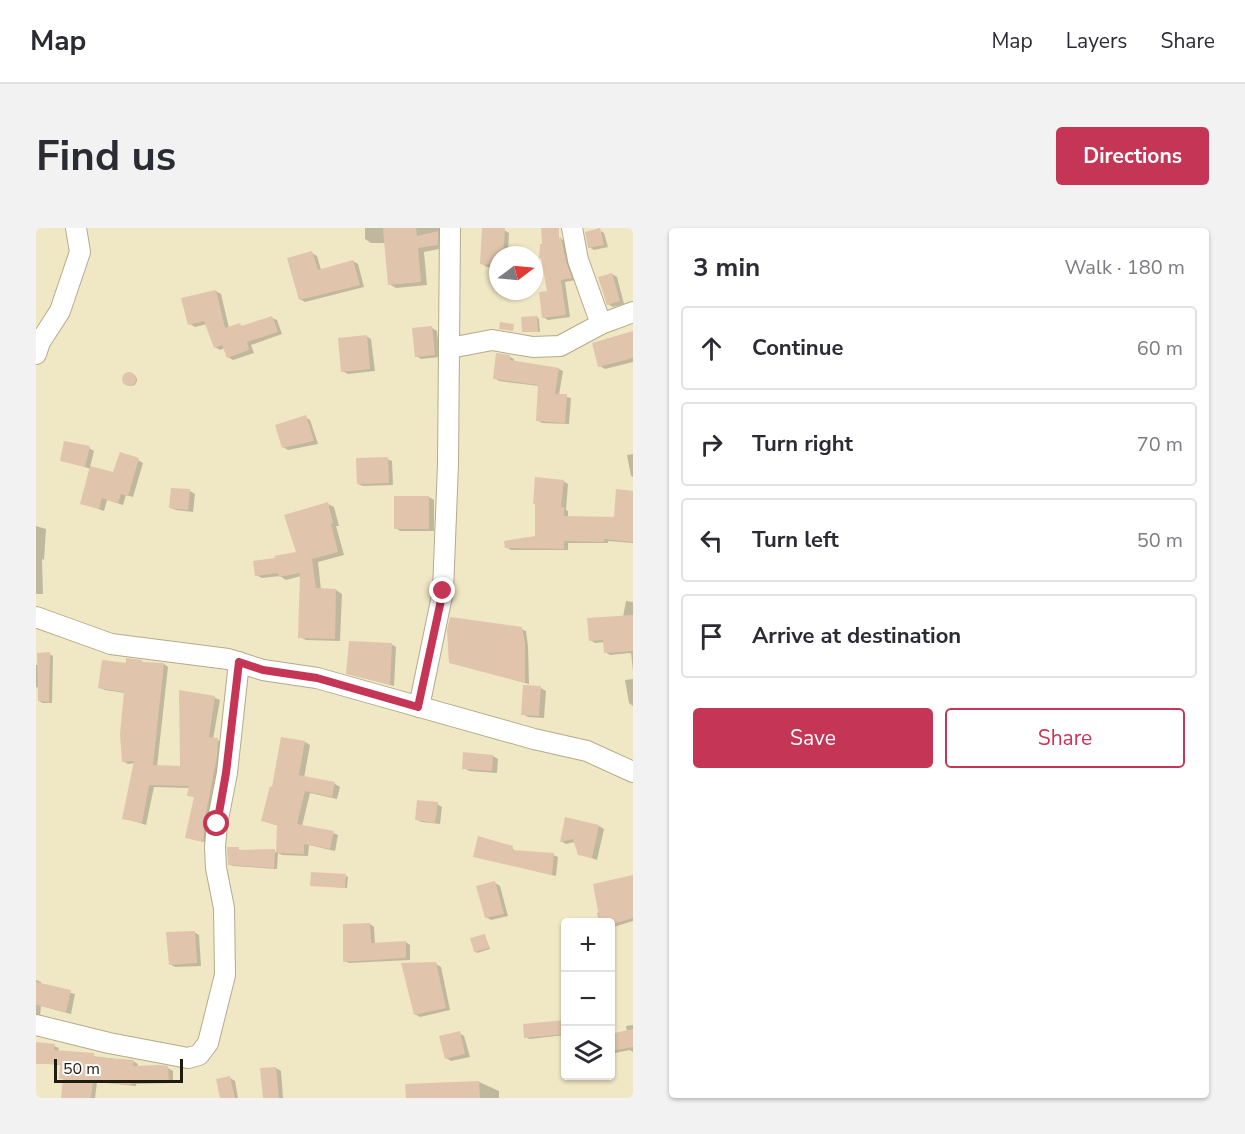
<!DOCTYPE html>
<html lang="en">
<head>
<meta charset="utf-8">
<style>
	:root { --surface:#fff; --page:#f2f2f3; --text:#2b2b33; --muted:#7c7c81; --line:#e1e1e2; --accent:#c53556 }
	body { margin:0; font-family:"Nunito Sans",sans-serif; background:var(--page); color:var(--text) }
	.controls { position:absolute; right:18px; bottom:18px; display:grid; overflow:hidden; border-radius:6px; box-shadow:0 2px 4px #0004 }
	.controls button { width:54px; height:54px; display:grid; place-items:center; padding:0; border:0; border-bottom:2px solid var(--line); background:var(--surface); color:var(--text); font:30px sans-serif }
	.compass { position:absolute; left:453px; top:18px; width:54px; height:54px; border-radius:50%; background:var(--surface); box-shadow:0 2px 4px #0004; rotate:74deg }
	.scale { position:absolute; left:18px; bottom:15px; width:129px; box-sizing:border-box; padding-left:6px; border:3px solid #1f1c0f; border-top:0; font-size:16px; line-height:21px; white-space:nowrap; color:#1f1c0f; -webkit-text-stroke:4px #fff; paint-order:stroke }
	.stop { position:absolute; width:18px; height:18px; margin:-14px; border:4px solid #c53556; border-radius:50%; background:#fff }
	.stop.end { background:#c53556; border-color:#fff; box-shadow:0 2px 6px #0008 }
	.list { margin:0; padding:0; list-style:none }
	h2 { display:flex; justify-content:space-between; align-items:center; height:78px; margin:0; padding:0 24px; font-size:26px }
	h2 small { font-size:20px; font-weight:400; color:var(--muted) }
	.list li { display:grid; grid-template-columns:39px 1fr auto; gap:18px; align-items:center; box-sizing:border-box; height:84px; margin:0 12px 12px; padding:0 12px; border:2px solid var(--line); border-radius:6px }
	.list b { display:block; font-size:22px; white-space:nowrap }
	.list em { font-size:20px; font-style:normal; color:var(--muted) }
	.actions { display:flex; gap:12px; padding:18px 24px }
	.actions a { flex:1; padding:14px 0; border:2px solid var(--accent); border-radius:6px; text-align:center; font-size:21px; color:var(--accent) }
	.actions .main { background:var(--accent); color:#fff }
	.icon { flex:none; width:33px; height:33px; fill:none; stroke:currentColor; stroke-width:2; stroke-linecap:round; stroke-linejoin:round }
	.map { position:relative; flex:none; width:597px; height:870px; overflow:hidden; border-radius:6px }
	header { display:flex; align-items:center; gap:36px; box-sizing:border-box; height:84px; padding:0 30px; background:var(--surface); border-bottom:2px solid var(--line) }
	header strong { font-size:28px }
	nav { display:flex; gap:33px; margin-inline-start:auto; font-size:21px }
	.intro { display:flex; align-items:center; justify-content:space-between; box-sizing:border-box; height:144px; padding:0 36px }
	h1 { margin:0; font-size:42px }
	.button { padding:15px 27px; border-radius:6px; background:var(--accent); color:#fff; font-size:21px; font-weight:700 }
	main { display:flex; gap:36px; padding:0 36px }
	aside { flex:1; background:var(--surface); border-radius:6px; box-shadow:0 2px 4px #0004 }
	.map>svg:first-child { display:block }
	.shadow { fill:#0003 }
	.building { fill:#e1c4ac }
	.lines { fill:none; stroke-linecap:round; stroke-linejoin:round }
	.street-casing { stroke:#b3ab8a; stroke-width:22 }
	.street { stroke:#fff; stroke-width:20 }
	.route { stroke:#c53556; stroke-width:8 }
</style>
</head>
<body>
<header>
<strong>Map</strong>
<nav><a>Map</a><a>Layers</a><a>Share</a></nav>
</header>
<div class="intro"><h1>Find us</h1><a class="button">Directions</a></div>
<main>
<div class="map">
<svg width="597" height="870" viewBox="0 0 597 870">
	<rect width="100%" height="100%" fill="#f0e7c5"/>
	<!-- shadow -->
	<g class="shadow">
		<polygon points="329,0 407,0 408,20 388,24 391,57 360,60 353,56 349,15 335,15 329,11"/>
		<polygon points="468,2 473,5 472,27 462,27 462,39 451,39 446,36"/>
		<polygon points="563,2 568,5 572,19 558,22 553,19"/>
		<polygon points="525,11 530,13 540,52 529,54 534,89 512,92 507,89"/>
		<polygon points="276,25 281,28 285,42 317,33 322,36 328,59 269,74 264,71"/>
		<polygon points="576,46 581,49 588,76 577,79 572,76"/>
		<polygon points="180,63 185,66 193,100 204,97 208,99 236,90 241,92 246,106 215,117 218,125 197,132 192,129 189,120 184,122 179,119 171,96 159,99 154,96"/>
		<polygon points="501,89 503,91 504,104 487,103"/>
		<polygon points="396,100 401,103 404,129 385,131 380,128"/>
		<polygon points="597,104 597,134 569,141 564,138"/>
		<polygon points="330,108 335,111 339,143 312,146 306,143"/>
		<polygon points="474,129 478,131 478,134 523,141 527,143 523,167 535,170 533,196 506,195 501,192 503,158 463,153 459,150"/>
		<circle cx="95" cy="152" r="6"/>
		<polygon points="269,189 274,192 282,216 252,222 247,219"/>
		<polygon points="53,220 58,223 54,239 78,246 102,232 107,235 97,269 90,267 87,277 71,272 68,283 46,275 55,241 26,232"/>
		<polygon points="597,226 597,249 595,248 591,227"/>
		<polygon points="351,231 356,233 357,257 327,258 322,256"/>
		<polygon points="527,253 532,256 530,282 532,283 532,290 580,290 597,264 597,315 572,313 572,315 532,315 532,322 475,322 470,319 500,309"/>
		<polygon points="154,263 159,266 157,284 140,282 135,280"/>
		<polygon points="360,269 393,269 398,272 398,303 364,303 360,300"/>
		<polygon points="292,276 298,279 303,298 300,298 308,327 282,334 285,362 300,362 306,366 304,413 270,412 264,409 265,348 250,352 244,348 226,350 220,347 241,332 261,325"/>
		<polygon points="0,298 10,301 8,332 6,331 7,366 0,366"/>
		<polygon points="590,373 597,374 597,443 595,425 574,427 569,424 569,414 559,415 554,412 587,389"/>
		<polygon points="485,401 490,403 492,418 493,456 414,434"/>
		<polygon points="355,416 360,419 358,458 311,445"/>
		<polygon points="13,426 17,428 16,475 7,475 3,473 3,460 0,459 0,437 2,437"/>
		<polygon points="106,434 109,436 128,436 132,439 121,539 146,540 145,464 179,470 184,472 177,511 186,514 172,615 151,609 159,570 153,567 154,560 118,559 110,597 88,590 99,535 92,536 87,533 89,465 69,462 64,460 91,436"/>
		<polygon points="597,451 597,478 593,475 589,452"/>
		<polygon points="505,460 510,463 508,490 492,489 487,486"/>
		<polygon points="269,514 274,517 268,550 299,556 304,559 301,571 274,565 266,598 297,605 302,607 299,623 273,617 272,628 246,627 242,625 241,641 197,638 193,636 202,621 206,623 238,623 241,625 243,598 227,593 238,561"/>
		<polygon points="429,526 457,528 462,531 461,545 433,543 428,540"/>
		<polygon points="401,576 406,579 404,596 385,594 380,591"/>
		<polygon points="563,598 568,601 561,632 543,626 539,614 530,616 525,613"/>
		<polygon points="476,620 480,624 517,627 522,629 520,648 439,628"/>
		<polygon points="310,648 312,649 311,660 275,657"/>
		<polygon points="597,649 597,693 574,700 574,694 564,694 561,685 564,684"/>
		<polygon points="459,655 464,658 472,688 455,692 450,689"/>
		<polygon points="334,696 338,699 339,716 370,714 374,717 374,732 313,735 308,733"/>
		<polygon points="158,704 163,707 165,738 139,739 134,736"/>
		<polygon points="449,708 454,721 441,725 439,723"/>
		<polygon points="400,736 405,739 414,782 384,789 379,786"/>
		<polygon points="0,752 5,754 5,757 39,766 35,786 5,778 4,788 0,789"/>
		<polygon points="530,785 530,807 493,811 490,809 528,794 526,786"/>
		<polygon points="597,797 597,824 594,822 574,826 574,808 591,804 590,798"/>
		<polygon points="423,805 428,808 434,829 415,833 410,830"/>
		<polygon points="18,818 23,820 22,824 97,833 102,836 101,839 132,840 137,843 137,855 100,856 100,858 61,854 59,870 27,870 29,852 24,850 25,837 0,835 0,823"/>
		<polygon points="240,840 245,843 247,870 229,870"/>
		<polygon points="194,850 199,853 202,870 185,870"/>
		<polygon points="443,854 463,863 463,870 371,870"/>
	</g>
	<!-- building -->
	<g class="building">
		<polygon points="347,0 380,0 381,8 402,3 402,17 382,20 385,54 352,57"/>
		<polygon points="446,0 469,0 467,27 462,27 462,38 444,36"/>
		<polygon points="505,0 523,0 523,10 525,9 530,34 536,50 525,52 530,87 506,90 503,64 511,63 505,30 503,30 504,16 506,16"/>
		<polygon points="564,0 568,17 552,20 549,4"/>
		<polygon points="276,23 282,42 317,32 324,57 263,72 251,30"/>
		<polygon points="576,45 584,73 571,77 562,49"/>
		<polygon points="180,62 189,100 204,95 205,98 236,88 242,104 211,114 213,122 191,130 186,117 178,120 168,93 152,97 145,70"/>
		<polygon points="501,88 502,104 486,104 485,89"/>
		<polygon points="464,94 478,96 477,103 463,101"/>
		<polygon points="396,98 399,127 379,129 376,100"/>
		<polygon points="597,103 597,130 562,139 556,115"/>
		<polygon points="331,107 334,141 305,144 302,110"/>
		<polygon points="460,125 474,127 474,132 523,140 519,166 531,166 529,195 500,193 502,157 457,151"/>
		<circle cx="93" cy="151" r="7"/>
		<polygon points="270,187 278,213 246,220 239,197"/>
		<polygon points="28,213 54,218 49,239 24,233"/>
		<polygon points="84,224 103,230 92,268 85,266 82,275 66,270 63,281 44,276 54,238 77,244"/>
		<polygon points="352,229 353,255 321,256 320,230"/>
		<polygon points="499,249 528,252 525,279 528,279 528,288 578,289 580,261 597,263 597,314 568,311 568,314 528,313 528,321 469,320 468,313 499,308 499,276 497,276"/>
		<polygon points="135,260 154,261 152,282 133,280"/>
		<rect x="358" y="268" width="35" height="33"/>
		<polygon points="292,274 297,295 295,296 302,324 276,331 280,360 300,361 299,411 262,410 264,345 243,349 242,345 219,348 217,333 239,330 238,328 260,324 248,287"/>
		<polygon points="597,387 597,423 568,425 567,412 553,413 551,390"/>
		<polygon points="414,389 486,399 489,415 489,455 413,435 411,402"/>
		<polygon points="313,413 356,415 354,457 310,446"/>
		<polygon points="14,424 13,474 2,473 1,425"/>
		<polygon points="90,430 106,432 106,434 128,435 117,537 144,538 143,462 179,468 173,509 182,510 181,528 169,590 167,614 149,610 158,569 151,568 153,558 113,557 106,595 86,591 98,533 86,534 84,506 88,464 62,460 66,432 90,435"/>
		<polygon points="487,457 505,458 503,488 485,487"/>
		<polygon points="245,509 269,513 263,547 299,554 296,569 269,563 261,596 298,603 294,621 268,616 268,626 240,625 241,597 225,593 234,558 236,559"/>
		<polygon points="427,524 457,527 456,543 426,541"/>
		<polygon points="381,572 402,574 399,595 379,592"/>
		<polygon points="529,589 563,597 556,630 542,627 537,611 524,614"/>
		<polygon points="442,608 477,618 476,622 518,625 516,647 437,629"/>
		<polygon points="191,619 203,619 202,622 239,621 238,640 192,637"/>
		<polygon points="275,644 310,646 309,660 274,658"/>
		<polygon points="597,647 597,690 574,697 574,694 564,694 557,656"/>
		<polygon points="459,653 468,686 449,690 440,658"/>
		<polygon points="334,695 335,715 370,713 370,730 307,734 307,696"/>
		<polygon points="159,703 161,735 133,737 130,704"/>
		<polygon points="449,706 453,720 438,724 434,710"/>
		<polygon points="400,734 410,780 378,787 365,735"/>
		<polygon points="0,754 35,762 30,784 0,777"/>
		<polygon points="530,792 530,806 488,810 487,796"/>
		<polygon points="597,801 597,819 574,823 574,806"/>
		<polygon points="424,803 429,826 409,831 403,808"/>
		<polygon points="0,814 19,816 18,822 58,825 58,829 98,832 97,838 124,837 132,838 133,853 95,855 95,857 57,853 55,870 25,870 27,851 23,851 24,836 0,836"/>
		<polygon points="240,839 243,870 227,870 224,840"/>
		<polygon points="194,848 199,870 184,870 180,851"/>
		<polygon points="443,853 444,870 370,870 369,856"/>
	</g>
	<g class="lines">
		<defs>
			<g id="street">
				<polyline points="536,0 542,32 565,96"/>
				<polyline points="414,120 456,112 497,119 524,118 565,96 597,84"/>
				<polyline points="0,126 4,114 24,83 44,24 40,0"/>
				<polyline points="0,389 75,416 192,431 227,442 281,450 498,511 551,523 597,544"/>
				<polyline points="383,479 407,363 412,236 414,0"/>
				<polyline points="0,797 73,815 152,830 163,827 172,815 189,747 188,680 180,640 179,619 181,596 191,545 203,434"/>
			</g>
		</defs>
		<!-- street casing -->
		<use href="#street" class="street-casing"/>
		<!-- street -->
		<use href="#street" class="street"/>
	</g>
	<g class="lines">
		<!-- route -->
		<polyline class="route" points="181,596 190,545 203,434 227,442 281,450 382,479 407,363"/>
	</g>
</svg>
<div class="controls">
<button>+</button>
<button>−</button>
<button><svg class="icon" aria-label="layers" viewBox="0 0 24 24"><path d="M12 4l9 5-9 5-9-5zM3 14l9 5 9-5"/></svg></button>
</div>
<svg class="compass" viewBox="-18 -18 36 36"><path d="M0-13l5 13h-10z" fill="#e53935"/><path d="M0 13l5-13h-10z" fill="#7c7c81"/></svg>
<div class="scale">50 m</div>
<div class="stop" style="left:181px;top:596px"></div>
<div class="stop end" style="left:407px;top:363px"></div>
</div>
<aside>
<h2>3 min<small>Walk · 180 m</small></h2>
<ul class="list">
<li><svg class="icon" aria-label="ahead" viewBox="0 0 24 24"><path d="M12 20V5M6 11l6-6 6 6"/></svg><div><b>Continue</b></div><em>60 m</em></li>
<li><svg class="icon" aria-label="right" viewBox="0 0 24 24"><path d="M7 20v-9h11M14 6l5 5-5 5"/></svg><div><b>Turn right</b></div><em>70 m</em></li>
<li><svg class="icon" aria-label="left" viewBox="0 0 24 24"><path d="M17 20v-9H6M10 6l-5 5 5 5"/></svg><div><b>Turn left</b></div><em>50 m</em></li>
<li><svg class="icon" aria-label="arrive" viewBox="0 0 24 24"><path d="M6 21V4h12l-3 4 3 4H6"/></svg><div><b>Arrive at destination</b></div></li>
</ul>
<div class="actions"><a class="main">Save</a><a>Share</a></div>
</aside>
</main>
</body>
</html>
